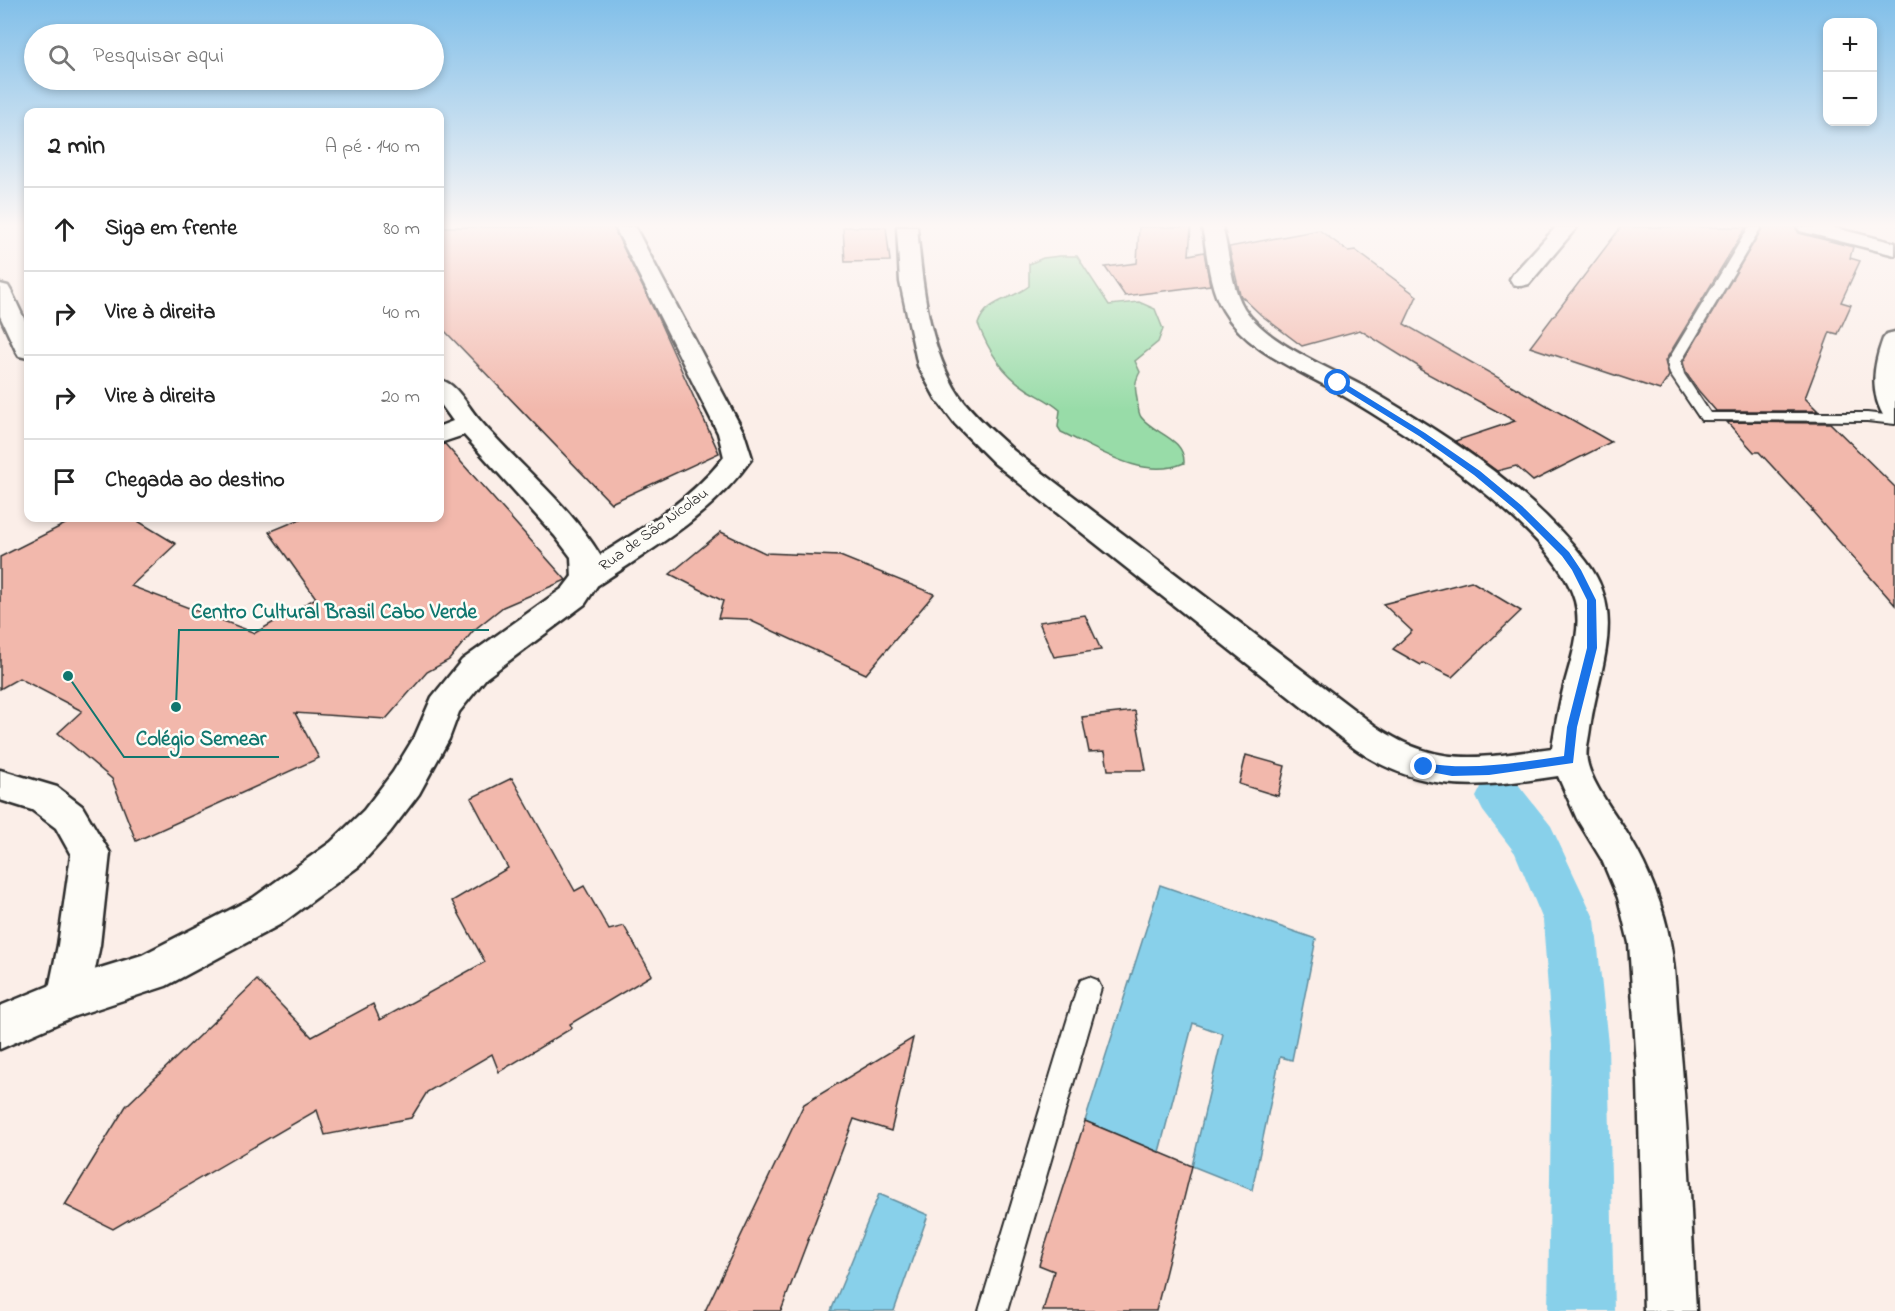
<!DOCTYPE html>
<html lang="pt">
<head>
<meta charset="utf-8">
<style>
	:root { --surface:#fff; --page:#f6f6f6; --text:#222; --muted:#767676; --line:#e0e0e0 }
	body { margin:0; font-family:"Indie Flower",sans-serif; background:var(--page); color:var(--text) }
	.controls { position:absolute; right:18px; top:18px; display:grid; overflow:hidden; border-radius:12px; box-shadow:0 3px 9px #0003 }
	.controls button { width:54px; height:54px; display:grid; place-items:center; padding:0; border:0; border-bottom:2px solid var(--line); background:var(--surface); color:var(--text); font:30px sans-serif }
	.stop { position:absolute; width:18px; height:18px; margin:-14px; border:4px solid #1a73e8; border-radius:50%; background:#fff }
	.stop.end { background:#1a73e8; border-color:#fff; box-shadow:0 2px 6px #0008 }
	.list { margin:0; padding:0; list-style:none }
	h2 { display:flex; justify-content:space-between; align-items:center; height:78px; margin:0; padding:0 24px; font-size:26px }
	h2 small { font-size:20px; font-weight:400; color:var(--muted) }
	.list li { display:grid; grid-template-columns:39px 1fr auto; gap:18px; align-items:center; box-sizing:border-box; height:84px; padding:0 24px; border-top:2px solid var(--line) }
	.list b { display:block; font-size:22px; white-space:nowrap }
	.list em { font-size:20px; font-style:normal; color:var(--muted) }
	.icon { flex:none; width:33px; height:33px; fill:none; stroke:currentColor; stroke-width:2; stroke-linecap:round; stroke-linejoin:round }
	.map { position:relative; flex:none; width:1895px; height:1311px; overflow:hidden }
	.search { position:absolute; background:var(--surface); box-shadow:0 3px 9px #0003; left:24px; top:24px; width:420px; height:66px; display:flex; align-items:center; gap:15px; box-sizing:border-box; padding:0 21px; border-radius:33px; color:var(--muted); font-size:22px }
	.panel { position:absolute; background:var(--surface); box-shadow:0 3px 9px #0003; left:24px; top:108px; width:420px; height:414px; border-radius:12px }
	.map>svg:first-child { display:block }
	.green { fill:#98dca8; stroke:#62846a; stroke-width:1.5 }
	.water { fill:#88d0ea; stroke:#638e9e; stroke-width:1.5 }
	.lines { fill:none; stroke-linecap:round; stroke-linejoin:round }
	.canal { fill:#88d0ea; fill-rule:evenodd }
	.building { fill:#f2b8ac; stroke:#2b2b2b; stroke-width:1.5 }
	.lane-casing { stroke:#2b2b2b; stroke-width:4 }
	.street-casing { stroke:#2b2b2b; stroke-width:5 }
	.secondary-casing { stroke:#2b2b2b; stroke-width:5 }
	.lane { fill:#fdfcf7; fill-rule:evenodd }
	.street { fill:#fdfcf7; fill-rule:evenodd }
	.secondary { fill:#fdfcf7; fill-rule:evenodd }
	.route { fill:#1a73e8 }
	.labels { text-anchor:middle; dominant-baseline:central; stroke-width:5; stroke-linejoin:round; paint-order:stroke }
	.far-street-label { font-size:16px; fill:#2b2b2b; stroke:#fdfcf7 }
	.leader { fill:none; stroke:#0f766e; stroke-width:2 }
	.callout-dot { fill:#0f766e; stroke:#fdfcf7; stroke-width:2 }
	.callout-label { font-size:21px; text-anchor:middle; font-weight:bold; fill:#0f766e; stroke:#fdfcf7; stroke-width:5; stroke-linejoin:round; paint-order:stroke }
</style>
</head>
<body>
<div class="map">
<svg width="1895" height="1311" viewBox="0 0 1895 1311">
	<rect width="100%" height="100%" fill="#fbeee8"/>
	<filter id="ink" filterUnits="userSpaceOnUse"><feTurbulence type="fractalNoise" baseFrequency=".0167" numOctaves="2"/><feDisplacementMap in="SourceGraphic" scale="12" xChannelSelector="R" yChannelSelector="G"/><feConvolveMatrix kernelMatrix="1 2 1 2 8 2 1 2 1" color-interpolation-filters="sRGB"/></filter>
	<g filter="url(#ink)">
		<!-- green -->
		<path class="green" d="M 1060,256 L 1077,256 L 1109,305 L 1139,302 L 1155,309 L 1163,329 L 1158,342 L 1135,361 L 1140,372 C 1134,383 1135,388 1137,399 C 1138,405 1138,413 1141,417 C 1154,434 1185,438 1184,463 C 1143,481 1098,449 1061,432 L 1058,427 L 1060,410 C 1050,401 1040,397 1028,390 C 1003,374 989,352 978,324 C 987,299 1010,301 1029,286 L 1029,264 L 1043,258 Z"/>
		<!-- water -->
		<g class="water">
			<polygon points="1160,885 1316,939 1292,1060 1280,1057 1252,1190 1192,1166 1223,1034 1193,1023 1159,1152 1085,1121"/>
			<polygon points="879,1194 928,1215 894,1311 831,1311"/>
		</g>
		<g class="lines">
			<!-- canal -->
			<polygon class="canal" points="1500,778 1517,783 1551,826 1595,920 1608,1044 1614,1311 1548,1311 1552,1044 1543,920 1515,853 1483,811 1476,797 1483,783"/>
		</g>
		<!-- building -->
		<g class="building">
			<polygon points="440,227 613,227 656,314 719,453 611,503 440,326"/>
			<polygon points="843,227 886,227 890,261 845,262"/>
			<polygon points="1139,227 1191,227 1189,255 1204,252 1210,285 1125,296 1105,267 1137,263"/>
			<polygon points="1621,227 1746,227 1665,361 1669,376 1660,390 1530,347"/>
			<polygon points="1763,227 1795,227 1799,233 1853,247 1850,258 1860,261 1841,302 1851,305 1838,334 1830,332 1805,398 1818,411 1716,411 1698,390 1686,373 1683,362"/>
			<polygon points="1319,230 1348,251 1355,250 1417,296 1404,324 1611,442 1533,481 1516,466 1497,471 1455,441 1515,421 1419,369 1421,368 1360,330 1302,346 1261,315 1240,295 1229,247"/>
			<polygon points="1727,422 1830,423 1895,487 1895,605 1812,511 1814,511 1759,452 1754,452"/>
			<polygon points="445,444 566,580 503,607 474,630 449,660 427,672 386,719 295,713 319,758 136,841 112,779 58,733 82,711 19,678 0,689 0,557 77,518 133,518 176,544 131,586 255,633 316,598 269,532 303,518 440,518 440,445"/>
			<polygon points="721,532 765,553 840,556 934,594 866,674 747,619 718,618 723,601 670,574"/>
			<polygon points="1471,581 1521,611 1452,677 1423,663 1421,665 1393,649 1412,631 1383,604"/>
			<polygon points="1085,615 1101,650 1054,657 1039,622"/>
			<polygon points="1135,711 1146,770 1108,770 1105,751 1089,752 1082,717"/>
			<polygon points="1246,755 1285,766 1278,796 1239,784"/>
			<polygon points="512,778 575,891 584,886 609,930 624,926 652,975 570,1024 572,1028 499,1072 492,1054 427,1092 411,1118 325,1135 317,1110 113,1229 65,1205 126,1106 257,980 312,1037 373,1004 380,1020 485,962 452,901 508,868 471,798"/>
			<polygon points="913,1038 891,1131 854,1119 781,1311 705,1311 804,1104"/>
			<polygon points="1085,1121 1192,1166 1156,1311 1043,1311 1054,1271 1039,1265"/>
		</g>
		<g class="lines">
			<defs>
				<g id="lane">
					<polygon points="1749,227 1761,227 1681,362 1684,374 1710,413 1867,413 1895,416 1895,424 1867,421 1701,420 1670,374 1667,362"/>
					<polygon points="1089,977 1097,980 1101,988 1007,1311 979,1311 1077,988 1081,980"/>
				</g>
				<g id="street">
					<path d="M 615,227 L 635,227 L 744,433 L 752,458 C 713,514 654,548 598,585 L 587,588 L 576,585 L 572,578 L 571,557 L 555,536 L 464,435 L 440,443 L 440,426 L 453,421 L 440,403 L 440,380 C 456,383 467,405 477,417 C 517,464 568,503 600,555 C 645,527 691,499 724,457 L 718,433 Z"/>
					<path d="M 897,227 L 917,227 C 922,283 928,347 959,395 C 974,416 995,433 1014,451 L 1374,725 C 1437,769 1481,758 1552,748 C 1555,729 1558,709 1563,690 C 1570,662 1583,630 1575,601 C 1555,527 1398,427 1332,389 C 1294,368 1246,350 1223,310 C 1208,286 1208,254 1202,227 L 1222,227 C 1230,253 1230,285 1244,308 C 1268,345 1331,368 1368,389 C 1446,435 1530,488 1586,561 C 1628,615 1598,669 1590,728 C 1589,738 1585,751 1587,761 C 1592,786 1618,817 1631,840 C 1649,870 1664,908 1670,942 C 1676,972 1676,1003 1679,1033 C 1688,1125 1691,1218 1696,1311 L 1644,1311 L 1638,1081 L 1629,943 L 1618,898 L 1602,860 L 1577,819 L 1558,776 C 1478,788 1418,795 1350,745 L 994,463 L 955,424 L 936,399 L 918,366 L 900,282 Z"/>
					<polygon points="1556,227 1577,227 1529,284 1521,286 1513,284 1510,279 1513,274"/>
					<polygon points="1797,227 1831,227 1895,243 1895,255 1800,231"/>
					<polygon points="0,284 8,286 11,291 28,327 28,358 19,356 16,351 0,316"/>
					<path d="M 1895,332 L 1895,422 L 1886,420 C 1869,394 1873,366 1883,339 L 1887,334 Z"/>
					<polygon points="0,770 57,787 82,806 110,853 100,945 89,998 83,1012 68,1018 53,1012 47,998 58,945 71,855 56,828 32,810 0,800"/>
				</g>
				<polygon id="secondary" points="587,568 598,571 602,578 585,604 486,678 459,712 449,739 419,794 390,832 359,866 281,924 166,986 75,1016 0,1049 0,1006 68,978 142,955 253,898 331,842 364,810 393,772 415,736 432,697 462,660 563,588 576,571"/>
			</defs>
			<!-- lane casing -->
			<use href="#lane" class="lane-casing"/>
			<!-- street casing -->
			<use href="#street" class="street-casing"/>
			<!-- secondary casing -->
			<use href="#secondary" class="secondary-casing"/>
			<!-- lane -->
			<use href="#lane" class="lane"/>
			<!-- street -->
			<use href="#street" class="street"/>
			<!-- secondary -->
			<use href="#secondary" class="secondary"/>
		</g>
	</g>
	<!-- sky -->
	<linearGradient id="sky" x2="0" y2="1"><stop stop-color="#81bfe9"/><stop offset="0.55" stop-color="#fdf7f5"/><stop offset="1" stop-color="#fdf7f5" stop-opacity="0"/></linearGradient>
	<rect width="1895" height="410" fill="url(#sky)"/>
	<!-- route -->
	<path class="route" d="M 1335,381 L 1341,381 L 1425,433 L 1480,471 L 1522,506 L 1569,552 L 1581,570 L 1596,600 L 1597,648 L 1577,727 L 1573,763 L 1489,775 L 1452,776 L 1420,770 L 1418,767 L 1424,763 C 1471,771 1516,763 1564,756 L 1567,727 L 1587,648 L 1587,600 L 1572,570 L 1562,556 L 1516,510 L 1474,475 L 1419,436 L 1335,384 Z"/>
	<g class="labels">
		<!-- far-street labels -->
		<g class="far-street-label">
			<text transform="translate(654 530) rotate(-36)">Rua de São Nicolau</text>
		</g>
	</g>
	<!-- callouts -->
	<path class="leader" d="M176 707L179 630H489M68 676L124 757H279"/>
	<g class="callout-dot">
		<circle cx="176" cy="707" r="6"/>
		<circle cx="68" cy="676" r="6"/>
	</g>
	<g class="callout-label">
		<text x="334" y="618">Centro Cultural Brasil Cabo Verde</text>
		<text x="201" y="745">Colégio Semear</text>
	</g>
</svg>
<div class="controls">
<button>+</button>
<button>−</button>
</div>
<div class="stop" style="left:1338px;top:383px"></div>
<div class="stop end" style="left:1424px;top:767px"></div>
<div class="search"><svg class="icon" aria-label="search" viewBox="0 0 24 24"><circle cx="10" cy="10" r="6"/><path d="M15 15l6 6"/></svg>Pesquisar aqui</div>
<section class="panel">
<h2>2 min<small>A pé · 140 m</small></h2>
<ul class="list">
<li><svg class="icon" aria-label="ahead" viewBox="0 0 24 24"><path d="M12 20V5M6 11l6-6 6 6"/></svg><div><b>Siga em frente</b></div><em>80 m</em></li>
<li><svg class="icon" aria-label="right" viewBox="0 0 24 24"><path d="M7 20v-9h11M14 6l5 5-5 5"/></svg><div><b>Vire à direita</b></div><em>40 m</em></li>
<li><svg class="icon" aria-label="right" viewBox="0 0 24 24"><path d="M7 20v-9h11M14 6l5 5-5 5"/></svg><div><b>Vire à direita</b></div><em>20 m</em></li>
<li><svg class="icon" aria-label="arrive" viewBox="0 0 24 24"><path d="M6 21V4h12l-3 4 3 4H6"/></svg><div><b>Chegada ao destino</b></div></li>
</ul>
</section>
</div>
</body>
</html>
